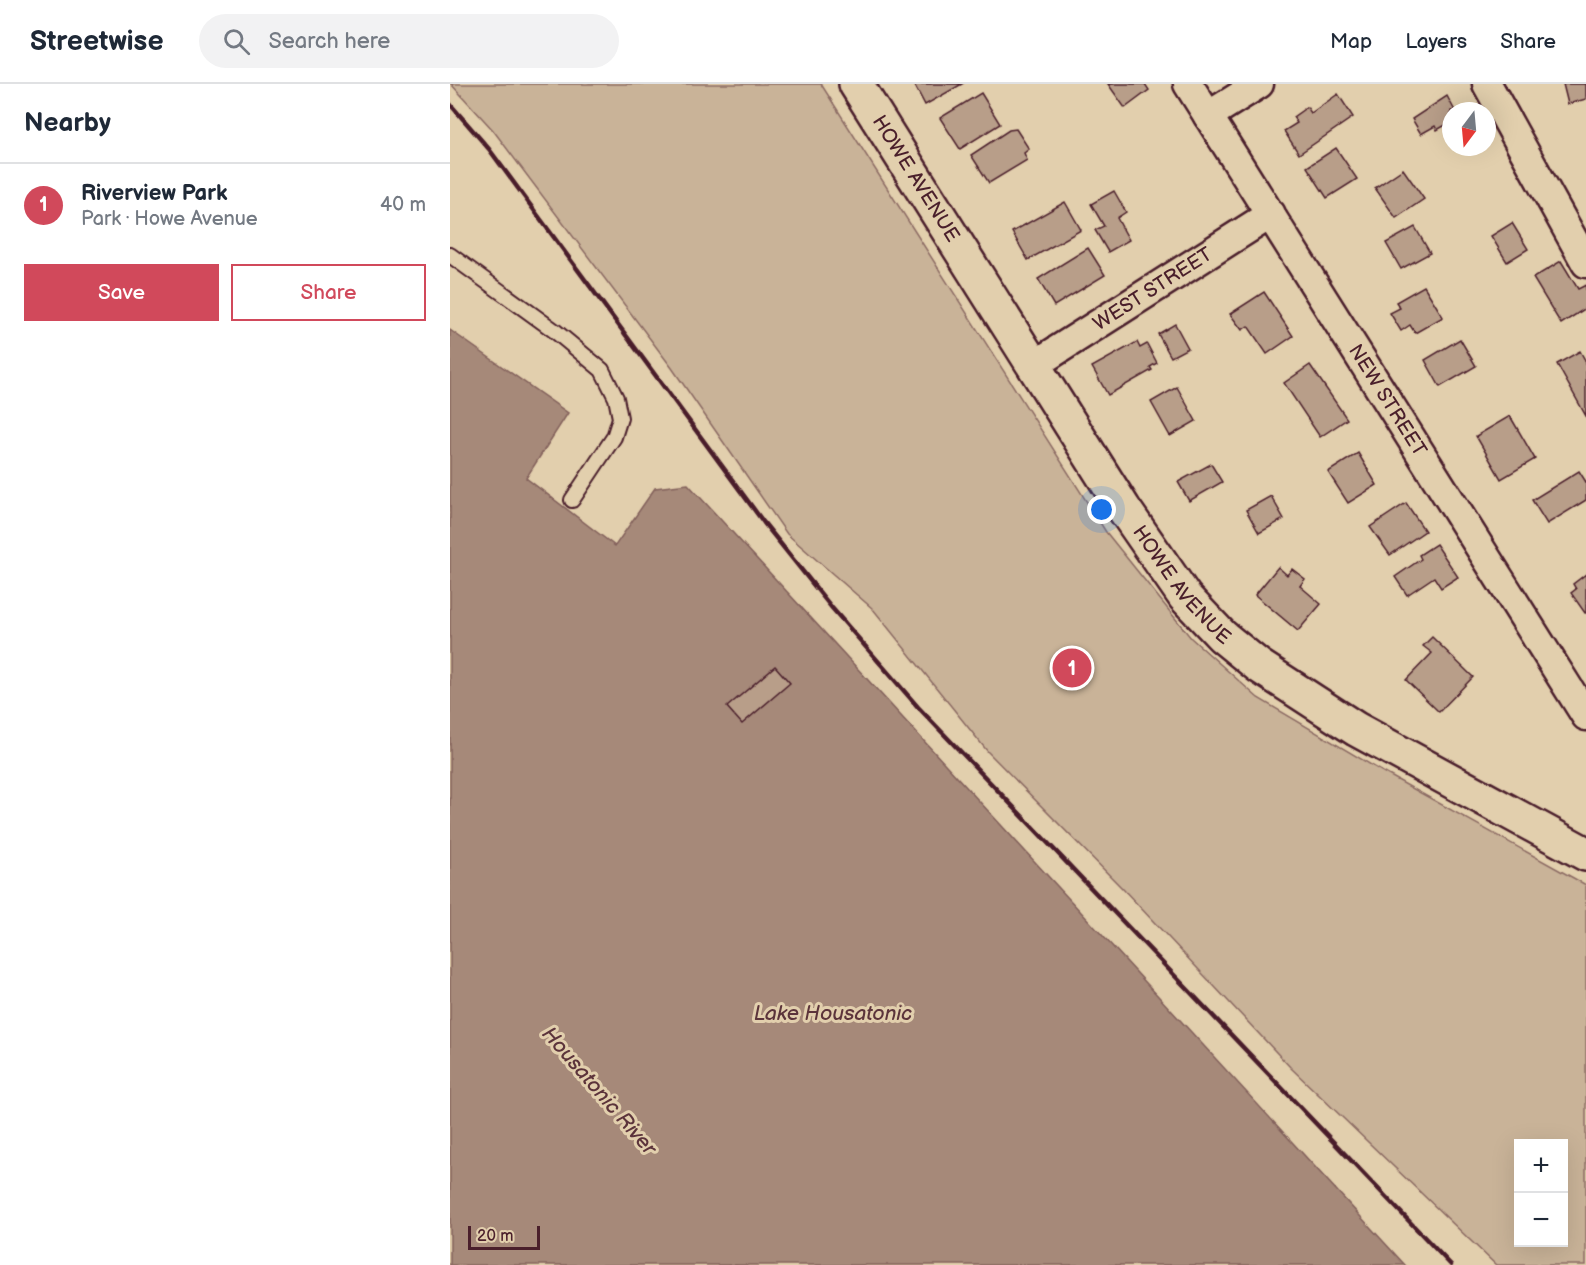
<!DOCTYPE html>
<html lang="en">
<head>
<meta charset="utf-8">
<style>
	:root { --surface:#fff; --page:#f2f2f3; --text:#1f2937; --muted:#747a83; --line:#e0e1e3; --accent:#d1495b }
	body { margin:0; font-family:"Balsamiq Sans",sans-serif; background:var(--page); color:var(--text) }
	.controls { position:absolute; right:18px; bottom:18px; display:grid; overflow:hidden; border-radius:0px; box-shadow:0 6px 24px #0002 }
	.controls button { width:54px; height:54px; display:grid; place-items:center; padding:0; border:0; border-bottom:2px solid var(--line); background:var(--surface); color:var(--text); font:30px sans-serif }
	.compass { position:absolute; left:992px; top:18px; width:54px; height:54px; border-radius:50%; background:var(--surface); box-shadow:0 6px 24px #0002; rotate:196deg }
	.scale { position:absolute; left:18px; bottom:15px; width:72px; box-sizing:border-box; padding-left:6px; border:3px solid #4a1f2b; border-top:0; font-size:16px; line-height:21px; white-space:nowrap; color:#4a1f2b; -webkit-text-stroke:4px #e2cfad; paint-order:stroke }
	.you { position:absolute; left:652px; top:426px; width:21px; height:21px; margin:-15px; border:4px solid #fff; border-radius:50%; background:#1a73e8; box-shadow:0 0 0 9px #1a73e833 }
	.badge { display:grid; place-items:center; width:39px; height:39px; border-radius:50%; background:var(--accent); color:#fff; font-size:20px; font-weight:700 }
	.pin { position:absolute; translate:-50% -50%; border:3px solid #fff; box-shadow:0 2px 6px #0006 }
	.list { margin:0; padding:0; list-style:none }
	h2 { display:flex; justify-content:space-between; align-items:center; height:78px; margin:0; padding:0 24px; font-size:26px }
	h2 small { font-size:20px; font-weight:400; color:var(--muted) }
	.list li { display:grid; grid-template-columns:39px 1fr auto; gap:18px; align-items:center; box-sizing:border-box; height:84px; padding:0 24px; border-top:2px solid var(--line) }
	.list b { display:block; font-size:22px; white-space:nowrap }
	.list p { margin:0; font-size:20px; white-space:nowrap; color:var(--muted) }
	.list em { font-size:20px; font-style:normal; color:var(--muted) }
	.actions { display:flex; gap:12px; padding:18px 24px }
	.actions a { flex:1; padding:14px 0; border:2px solid var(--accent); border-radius:0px; text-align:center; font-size:21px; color:var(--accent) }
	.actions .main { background:var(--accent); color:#fff }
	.icon { flex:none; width:33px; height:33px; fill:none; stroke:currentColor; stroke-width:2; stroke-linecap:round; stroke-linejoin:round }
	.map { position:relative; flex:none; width:1136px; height:1181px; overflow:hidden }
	header { display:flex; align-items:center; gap:36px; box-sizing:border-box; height:84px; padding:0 30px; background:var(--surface); border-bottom:2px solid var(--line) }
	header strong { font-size:28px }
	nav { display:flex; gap:33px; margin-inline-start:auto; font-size:21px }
	.search { width:420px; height:54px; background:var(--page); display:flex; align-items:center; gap:15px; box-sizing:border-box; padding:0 21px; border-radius:33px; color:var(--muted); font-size:22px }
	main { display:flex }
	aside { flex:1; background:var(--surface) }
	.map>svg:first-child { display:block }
	.green { fill:#c9b398; stroke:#8a6962; stroke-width:1.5; fill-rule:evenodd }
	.water { fill:#a68979; stroke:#815f5a; stroke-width:1.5 }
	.building { fill:#b89e89; stroke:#4a1f2b; stroke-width:1.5 }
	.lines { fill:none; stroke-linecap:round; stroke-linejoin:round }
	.service-casing { stroke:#4a1f2b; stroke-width:18 }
	.minor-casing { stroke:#4a1f2b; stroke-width:33 }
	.secondary-casing { stroke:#4a1f2b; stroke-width:38 }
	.service { stroke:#e2cfad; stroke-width:14 }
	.minor { stroke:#e2cfad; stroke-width:28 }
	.secondary { stroke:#e2cfad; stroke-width:33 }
	.rail { stroke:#4a1f2b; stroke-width:4.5 }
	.labels { text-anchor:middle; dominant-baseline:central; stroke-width:6; stroke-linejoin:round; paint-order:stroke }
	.street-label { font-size:20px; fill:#4a1f2b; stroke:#e2cfad }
	.water-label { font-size:21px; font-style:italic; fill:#5c343b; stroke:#e2cfad }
</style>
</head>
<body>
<header>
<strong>Streetwise</strong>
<div class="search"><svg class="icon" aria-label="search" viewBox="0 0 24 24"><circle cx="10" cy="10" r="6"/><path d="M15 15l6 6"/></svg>Search here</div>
<nav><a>Map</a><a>Layers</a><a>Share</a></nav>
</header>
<main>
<aside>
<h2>Nearby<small></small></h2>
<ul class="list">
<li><span class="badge">1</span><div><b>Riverview Park</b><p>Park · Howe Avenue</p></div><em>40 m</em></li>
</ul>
<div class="actions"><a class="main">Save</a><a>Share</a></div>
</aside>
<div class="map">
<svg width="1136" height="1181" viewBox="0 0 1136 1181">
	<rect width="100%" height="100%" fill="#e2cfad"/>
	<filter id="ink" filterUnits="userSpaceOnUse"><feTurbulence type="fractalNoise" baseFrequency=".0167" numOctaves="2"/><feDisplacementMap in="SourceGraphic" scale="12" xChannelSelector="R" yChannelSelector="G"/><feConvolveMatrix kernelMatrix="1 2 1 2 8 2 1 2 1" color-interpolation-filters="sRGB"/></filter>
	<g filter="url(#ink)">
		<!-- green -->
		<path class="green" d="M 1,0 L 371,0 L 656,448 L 741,554 L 808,614 L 933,688 L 1136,801 L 1136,1181 L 1046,1181 L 841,984 L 673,805 L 538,668 L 423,525 L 337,450 L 222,284 L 43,46 ZM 1068,1060 L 1114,1060 L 1114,1158 L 1068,1158 Z"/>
		<!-- water -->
		<polygon class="water" points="0,246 118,329 76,394 165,462 205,404 238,400 955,1181 0,1181"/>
		<!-- building -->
		<g class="building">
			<polygon points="464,0 512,0 475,21"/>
			<polygon points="658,0 695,0 699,6 675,24"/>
			<polygon points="1113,0 1136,0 1136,15 1118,20"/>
			<polygon points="531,9 550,40 510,65 490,34"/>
			<polygon points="888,10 903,33 849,70 834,47 847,39 843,33 857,23 861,29"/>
			<polygon points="997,12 1005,27 1001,27 1001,38 987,46 985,42 971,50 962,35"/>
			<polygon points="566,45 579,65 574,69 577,76 539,99 521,71 559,46"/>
			<polygon points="886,64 907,95 877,114 857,83"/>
			<polygon points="953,85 974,115 946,134 925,104"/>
			<polygon points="664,107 676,128 667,134 679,156 658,168 645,146 654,142 641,120"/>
			<polygon points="615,118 631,146 578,176 562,148"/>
			<polygon points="1062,139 1078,165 1057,178 1041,152"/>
			<polygon points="965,143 980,169 951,185 936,159"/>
			<polygon points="638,164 655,191 604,222 588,195"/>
			<polygon points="1111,177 1128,205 1136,201 1136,224 1111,240 1083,194"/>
			<polygon points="974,202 993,233 965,249 960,241 951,247 940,229 950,224 946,218"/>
			<polygon points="814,208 843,252 817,270 798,242 792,246 780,230"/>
			<polygon points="725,240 738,264 721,273 708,250"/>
			<polygon points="1010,255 1026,282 990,303 975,276"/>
			<polygon points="687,258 690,264 697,260 707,279 700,283 702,286 658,311 642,283"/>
			<polygon points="1130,267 1136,278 1136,332 1107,280"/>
			<polygon points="860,281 897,335 870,353 834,299"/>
			<polygon points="727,303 746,337 720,352 701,318"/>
			<polygon points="1060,332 1085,375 1051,395 1026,352"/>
			<polygon points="908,369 927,401 898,419 878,388"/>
			<polygon points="761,380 772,398 739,417 728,398"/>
			<polygon points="1129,387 1136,398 1136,416 1097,440 1082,416"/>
			<polygon points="821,412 834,435 809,449 796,426"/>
			<polygon points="956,419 975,447 940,471 920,443"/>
			<polygon points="986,460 1008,493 991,504 984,493 957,511 945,493 971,475 969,471"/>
			<polygon points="828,483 837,491 842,485 855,495 850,502 871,520 848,547 805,511"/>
			<polygon points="1136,490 1136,529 1135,529 1121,509 1126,505 1123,500"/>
			<polygon points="982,553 1023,593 989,628 956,596 982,569 973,562"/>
			<polygon points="325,582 340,599 292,640 277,623"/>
		</g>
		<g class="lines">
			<defs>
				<polyline id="service" points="0,171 105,247 152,286 166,314 170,334 164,353 122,416"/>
				<g id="minor">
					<path id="s1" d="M 738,0 L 1136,632"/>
					<polyline points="1037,0 1136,179"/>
					<polyline points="758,32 809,0"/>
					<path id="s2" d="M 584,281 L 821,130"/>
				</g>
				<g id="secondary">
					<path id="s3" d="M 406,0 L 674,425 L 735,513 L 772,552 L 809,582 L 906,645 L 1136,770"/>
				</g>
			</defs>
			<!-- service casing -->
			<use href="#service" class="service-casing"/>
			<!-- minor casing -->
			<use href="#minor" class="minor-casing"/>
			<!-- secondary casing -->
			<use href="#secondary" class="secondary-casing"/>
			<!-- service -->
			<use href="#service" class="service"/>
			<!-- minor -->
			<use href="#minor" class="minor"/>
			<!-- secondary -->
			<use href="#secondary" class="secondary"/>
			<!-- rail -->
			<polyline class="rail" points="0,20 39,65 314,439 382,524 468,623 1001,1181"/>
		</g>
	</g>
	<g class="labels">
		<!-- street labels -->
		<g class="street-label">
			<text stroke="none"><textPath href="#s3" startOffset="112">HOWE AVENUE</textPath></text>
			<text stroke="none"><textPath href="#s2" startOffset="141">WEST STREET</textPath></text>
			<text stroke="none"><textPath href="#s1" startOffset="374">NEW STREET</textPath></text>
			<text stroke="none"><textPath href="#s3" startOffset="598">HOWE AVENUE</textPath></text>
		</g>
		<!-- water labels -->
		<g class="water-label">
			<text x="383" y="929">Lake Housatonic</text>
			<text transform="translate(149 1007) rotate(49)">Housatonic River</text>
		</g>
	</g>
</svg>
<div class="controls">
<button>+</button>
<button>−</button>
</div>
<svg class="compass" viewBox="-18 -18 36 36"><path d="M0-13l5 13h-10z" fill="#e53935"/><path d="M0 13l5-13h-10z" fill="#747a83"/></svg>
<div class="scale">20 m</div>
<div class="you"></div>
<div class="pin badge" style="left:622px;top:584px">1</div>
</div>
</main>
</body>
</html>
